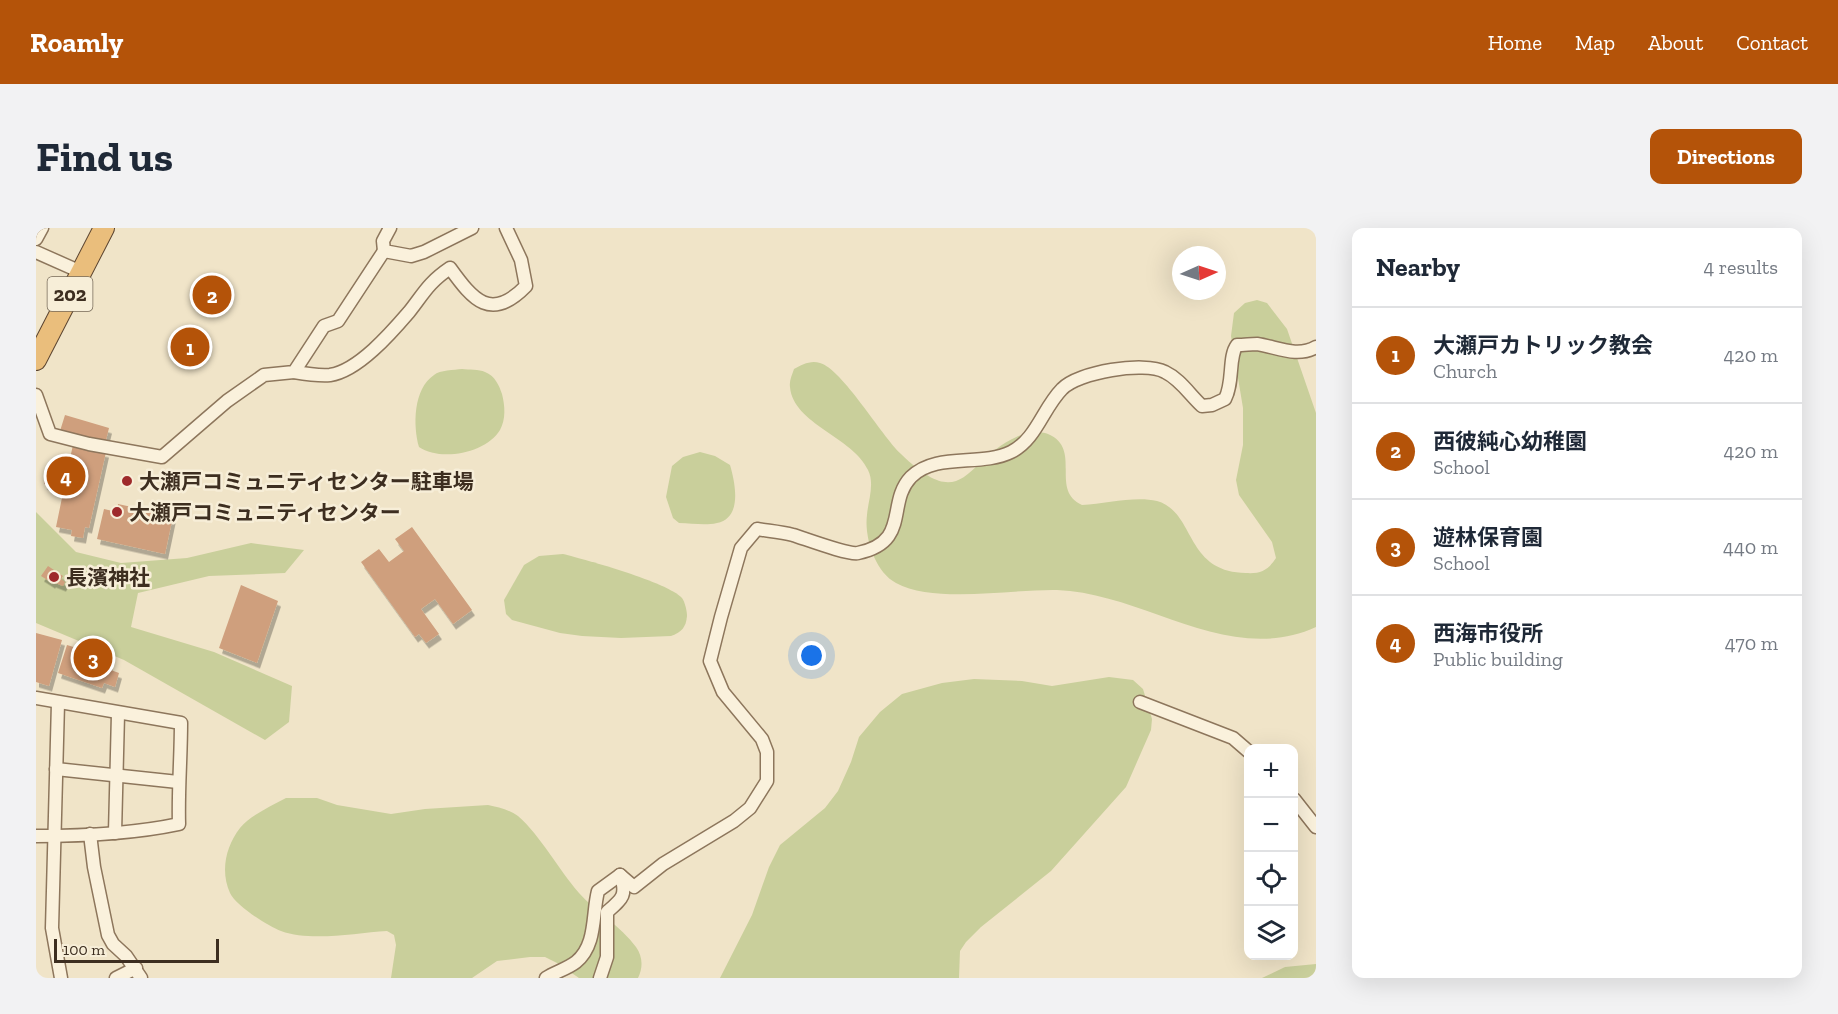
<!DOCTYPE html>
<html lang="en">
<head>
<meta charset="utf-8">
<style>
	:root { --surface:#fff; --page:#f2f2f3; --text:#1f2937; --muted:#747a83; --line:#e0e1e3; --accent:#b45309 }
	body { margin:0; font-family:"Zilla Slab","Noto Sans JP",serif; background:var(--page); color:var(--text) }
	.controls { position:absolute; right:18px; bottom:18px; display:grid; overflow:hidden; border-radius:12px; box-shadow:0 6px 24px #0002 }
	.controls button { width:54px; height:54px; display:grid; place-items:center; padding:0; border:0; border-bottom:2px solid var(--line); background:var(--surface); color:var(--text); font:30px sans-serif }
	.compass { position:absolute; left:1136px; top:18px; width:54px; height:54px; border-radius:50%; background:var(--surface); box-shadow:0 6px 24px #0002; rotate:87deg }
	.scale { position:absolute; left:18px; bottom:15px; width:165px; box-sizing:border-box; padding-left:6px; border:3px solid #3d2e20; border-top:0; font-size:16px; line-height:21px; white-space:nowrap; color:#3d2e20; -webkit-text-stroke:4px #f7eed8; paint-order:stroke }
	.you { position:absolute; left:776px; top:428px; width:21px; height:21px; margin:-15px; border:4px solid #fff; border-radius:50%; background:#1a73e8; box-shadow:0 0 0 9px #1a73e833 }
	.badge { display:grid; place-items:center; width:39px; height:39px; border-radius:50%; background:var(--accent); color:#fff; font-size:20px; font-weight:700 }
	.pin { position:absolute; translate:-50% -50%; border:3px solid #fff; box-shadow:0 2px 6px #0006 }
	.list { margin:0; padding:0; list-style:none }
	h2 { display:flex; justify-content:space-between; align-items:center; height:78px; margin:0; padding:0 24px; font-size:26px }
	h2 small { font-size:20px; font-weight:400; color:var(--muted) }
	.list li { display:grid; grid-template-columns:39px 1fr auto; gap:18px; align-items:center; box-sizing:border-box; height:96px; padding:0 24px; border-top:2px solid var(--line) }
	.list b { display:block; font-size:22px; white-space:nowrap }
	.list p { margin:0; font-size:20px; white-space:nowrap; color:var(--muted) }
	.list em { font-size:20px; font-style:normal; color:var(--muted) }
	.icon { flex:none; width:33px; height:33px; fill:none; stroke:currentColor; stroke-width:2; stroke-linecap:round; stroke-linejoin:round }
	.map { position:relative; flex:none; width:1280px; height:750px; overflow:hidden; border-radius:12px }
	header { display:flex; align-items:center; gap:36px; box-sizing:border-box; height:84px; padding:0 30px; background:var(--accent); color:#fff }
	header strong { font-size:28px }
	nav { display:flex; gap:33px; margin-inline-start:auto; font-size:21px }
	.intro { display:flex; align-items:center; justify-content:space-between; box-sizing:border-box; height:144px; padding:0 36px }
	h1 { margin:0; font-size:42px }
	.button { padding:15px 27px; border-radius:12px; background:var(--accent); color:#fff; font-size:21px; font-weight:700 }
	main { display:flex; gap:36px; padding:0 36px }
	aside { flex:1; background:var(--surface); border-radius:12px; box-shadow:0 6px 24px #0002 }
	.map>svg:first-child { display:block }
	.green { fill:#c9cf9b }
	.building { fill:#cf9f7d; filter:url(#shadow) }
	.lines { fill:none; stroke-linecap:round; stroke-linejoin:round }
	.minor-casing { stroke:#8d765c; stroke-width:15 }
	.trunk-casing { stroke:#5b4430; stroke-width:22 }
	.minor { stroke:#faf1dc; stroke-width:12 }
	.trunk { stroke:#eabe7c; stroke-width:20 }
	.poi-dot { fill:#9e2a2b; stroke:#f7eed8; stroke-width:2 }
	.labels { text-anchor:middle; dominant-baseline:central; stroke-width:5; stroke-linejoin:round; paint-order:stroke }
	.shield { fill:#f7eed8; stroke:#756857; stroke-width:1.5 }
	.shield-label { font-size:20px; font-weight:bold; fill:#3d2e20 }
	.poi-label { font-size:21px; font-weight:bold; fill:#3d2e20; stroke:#f7eed8; text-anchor:start }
</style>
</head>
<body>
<header>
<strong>Roamly</strong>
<nav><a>Home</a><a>Map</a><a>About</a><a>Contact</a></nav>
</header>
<div class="intro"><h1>Find us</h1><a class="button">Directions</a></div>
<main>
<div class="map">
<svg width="1280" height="750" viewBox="0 0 1280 750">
	<defs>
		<filter id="shadow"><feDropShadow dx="3" dy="5.5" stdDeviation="0" flood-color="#0004"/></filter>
	</defs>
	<rect width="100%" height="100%" fill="#f0e4c8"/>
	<!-- green -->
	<g class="green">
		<path d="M 1221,72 L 1231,75 L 1251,101 L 1280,185 L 1280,399 C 1192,439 1109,365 1021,362 C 977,361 898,376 860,355 C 839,344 828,309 831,287 C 832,273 839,256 832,242 C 817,209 757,196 754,159 C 753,153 756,147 758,141 C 766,137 774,132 784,135 C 806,141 845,207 865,226 C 931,290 929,228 985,207 C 993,205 1005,203 1012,206 C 1047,221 1013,262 1046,277 C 1070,276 1098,268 1121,273 C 1160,284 1148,344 1210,345 C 1225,346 1232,342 1240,330 L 1236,314 L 1203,267 L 1200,252 L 1207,217 L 1207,180 L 1195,108 L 1198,85 L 1209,75 Z"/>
		<path d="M 426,141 C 433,142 443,141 449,144 C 459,148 463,157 466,166 C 469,178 470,191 464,202 C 450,225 405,234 383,219 C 377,198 377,161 398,147 C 404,142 418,142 426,141 Z"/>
		<path d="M 664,224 L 679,228 L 694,237 C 699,254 707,290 681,295 C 668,298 656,295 643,295 L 637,290 L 630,269 L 636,238 L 647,229 Z"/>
		<polygon points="0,284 40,324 85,335 151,330 215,315 268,322 249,345 173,348 102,365 95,399 178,424 256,458 253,494 229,512 88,432 0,395"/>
		<path d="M 527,326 C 551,332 631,354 646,370 C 649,374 651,383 651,388 C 650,399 646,404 635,408 L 585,410 L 546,408 L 524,405 L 476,392 L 470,386 L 468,372 L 488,337 L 503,328 Z"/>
		<polygon points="1073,449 1097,452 1107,461 1116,491 1115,502 1090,559 1015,643 945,699 930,714 924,723 923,750 684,750 716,687 733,639 744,617 789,580 802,563 815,534 823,509 844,484 866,466 906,455 938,451 986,453 1016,458"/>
		<path d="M 250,570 L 281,570 L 301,577 L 355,586 L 389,581 L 452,577 C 462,579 474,582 482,588 C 504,607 523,642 543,665 C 560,684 585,698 600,719 C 607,729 607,740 602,750 L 543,750 L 521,735 L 509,729 L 494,729 L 461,733 L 436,750 L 355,750 L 360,717 L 358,707 L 351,703 C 319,705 275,714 245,703 C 232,698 200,678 194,665 C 184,643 190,618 204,600 C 215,587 235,578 250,570 Z"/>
		<polygon points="1280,736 1280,750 1226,750 1249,739"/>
	</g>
	<!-- building -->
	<g class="building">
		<polygon points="146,106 169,114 164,129 141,121"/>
		<polygon points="29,187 73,200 69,216 24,203"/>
		<polygon points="37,217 70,224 53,300 49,299 47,310 35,308 36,302 20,299 28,260 8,256 11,243 30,248"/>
		<polygon points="82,276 137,288 129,326 61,311 68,281 81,284"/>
		<polygon points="376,299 436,382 417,396 399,371 385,381 403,406 390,415 383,406 379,409 325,334 343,321 353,334 368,323 359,311"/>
		<polygon points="12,338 27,348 25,351 29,354 27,358 17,354 16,355 5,348"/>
		<polygon points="205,357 242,373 221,435 183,420"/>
		<polygon points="0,405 26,412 13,458 0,454"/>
		<polygon points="31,417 44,421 43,425 74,436 72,441 83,445 79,459 68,455 66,460 22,445"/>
	</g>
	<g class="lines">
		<defs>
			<g id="minor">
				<polyline points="354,0 347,13 348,23 375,28 388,24 436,0"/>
				<polyline points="0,11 6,0"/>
				<polyline points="0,24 45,44"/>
				<path d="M 258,144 C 270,146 282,148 294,147 C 322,143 355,105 373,84 C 388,65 392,55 414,40 C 437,72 455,94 490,58 L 485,32 L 470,0"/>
				<polyline points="0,167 14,206 53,216 126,229 191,173 228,147 258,144 288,98 302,93 348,23"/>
				<path d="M 0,470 L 145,495 C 145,529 142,562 143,596 C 96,606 48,608 0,608"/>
				<polyline points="1104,474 1197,510 1212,523"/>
				<polyline points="22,475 16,700 25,750"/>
				<polyline points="20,541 142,554"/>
				<polyline points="1258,571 1280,599"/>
				<polyline points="79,605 82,486"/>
				<polyline points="54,606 58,639 72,707 77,716 90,728 105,750"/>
				<path d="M 584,647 L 598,659 L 627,636 L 698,593 L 714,580 L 731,553 L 731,524 L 726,511 L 687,464 L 674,433 L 685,389 L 705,320 L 721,301 C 733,303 745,304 757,307 C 770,311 812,327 822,325 C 875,314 850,275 875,249 C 900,224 945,239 975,224 C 1000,212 1007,180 1026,161 C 1042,144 1108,133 1129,144 C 1144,151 1154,167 1166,178 L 1176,177 L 1189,171 C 1198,154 1192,129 1201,117 C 1208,117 1215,116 1221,116 C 1241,119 1261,130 1280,119"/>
				<polyline points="80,750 100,740"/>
				<path d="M 510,750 C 519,744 531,741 540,734 C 561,717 556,686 562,663 L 584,647"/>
				<path d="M 564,750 L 571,729 L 571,684 C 586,671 591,668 585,648"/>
			</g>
			<polyline id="trunk" points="0,132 68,0"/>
		</defs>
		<!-- minor casing -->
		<use href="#minor" class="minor-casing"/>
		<!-- trunk casing -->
		<use href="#trunk" class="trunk-casing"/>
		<!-- minor -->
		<use href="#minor" class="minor"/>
		<!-- trunk -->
		<use href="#trunk" class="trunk"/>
	</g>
	<!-- markers -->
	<g class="poi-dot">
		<circle cx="91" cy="253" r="6"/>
		<circle cx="81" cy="284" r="6"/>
		<circle cx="18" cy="349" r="6"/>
	</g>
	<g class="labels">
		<!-- shield labels -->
		<rect class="shield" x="11.5" y="49" width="45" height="34" rx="4.5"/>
		<g class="shield-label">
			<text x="34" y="66">202</text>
		</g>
		<!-- poi labels -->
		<g class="poi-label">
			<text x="103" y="253">大瀬戸コミュニティセンター駐車場</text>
			<text x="93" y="284">大瀬戸コミュニティセンター</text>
			<text x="30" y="349">長濱神社</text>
		</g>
	</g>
</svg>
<div class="controls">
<button>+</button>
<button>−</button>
<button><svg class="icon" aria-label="locate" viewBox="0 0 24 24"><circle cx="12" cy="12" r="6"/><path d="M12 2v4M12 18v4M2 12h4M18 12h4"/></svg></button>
<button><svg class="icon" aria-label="layers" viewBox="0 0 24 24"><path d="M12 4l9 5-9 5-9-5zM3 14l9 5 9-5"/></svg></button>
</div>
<svg class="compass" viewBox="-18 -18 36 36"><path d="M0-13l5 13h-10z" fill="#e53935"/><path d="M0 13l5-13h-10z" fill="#747a83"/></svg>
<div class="scale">100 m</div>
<div class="you"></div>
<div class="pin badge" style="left:154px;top:119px">1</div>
<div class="pin badge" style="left:176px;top:67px">2</div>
<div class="pin badge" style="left:57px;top:430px">3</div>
<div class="pin badge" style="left:30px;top:248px">4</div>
</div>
<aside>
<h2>Nearby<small>4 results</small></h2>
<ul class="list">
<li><span class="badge">1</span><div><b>大瀬戸カトリック教会</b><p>Church</p></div><em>420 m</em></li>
<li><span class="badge">2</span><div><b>西彼純心幼稚園</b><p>School</p></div><em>420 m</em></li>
<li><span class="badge">3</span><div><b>遊林保育園</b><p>School</p></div><em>440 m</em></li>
<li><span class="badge">4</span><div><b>西海市役所</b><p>Public building</p></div><em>470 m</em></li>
</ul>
</aside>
</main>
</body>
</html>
